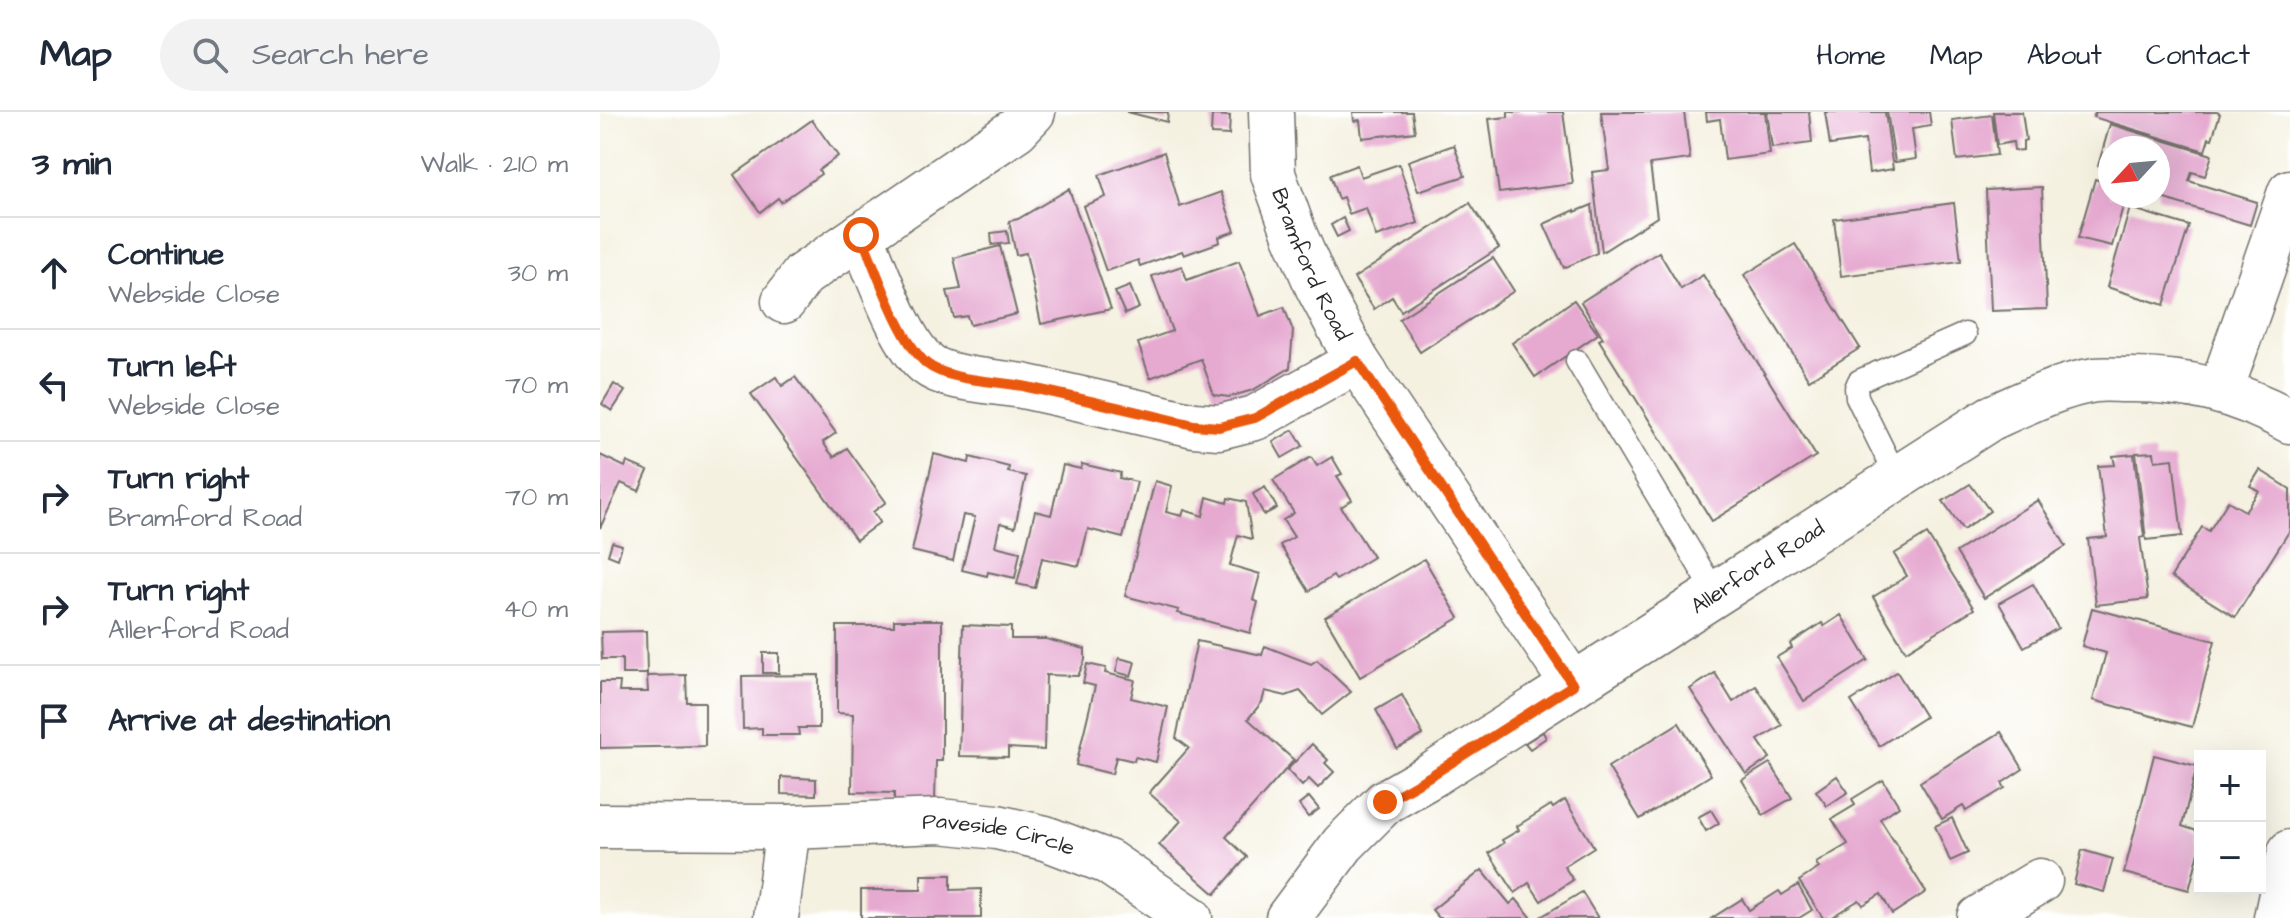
<!DOCTYPE html>
<html lang="en">
<head>
<meta charset="utf-8">
<style>
	:root { --surface:#fff; --page:#f2f2f3; --text:#1f2937; --muted:#747a83; --line:#e0e1e3 }
	body { margin:0; font-family:"Architects Daughter",sans-serif; background:var(--page); color:var(--text) }
	.controls { position:absolute; right:24px; bottom:24px; display:grid; overflow:hidden; border-radius:0px; box-shadow:0 8px 32px #0002 }
	.controls button { width:72px; height:72px; display:grid; place-items:center; padding:0; border:0; border-bottom:2px solid var(--line); background:var(--surface); color:var(--text); font:40px sans-serif }
	.compass { position:absolute; left:1498px; top:24px; width:72px; height:72px; border-radius:50%; background:var(--surface); box-shadow:0 8px 32px #0002; rotate:244deg }
	.stop { position:absolute; width:24px; height:24px; margin:-18px; border:6px solid #ea580c; border-radius:50%; background:#fff }
	.stop.end { background:#ea580c; border-color:#fff; box-shadow:0 2px 8px #0008 }
	.list { margin:0; padding:0; list-style:none }
	h2 { display:flex; justify-content:space-between; align-items:center; height:104px; margin:0; padding:0 32px; font-size:34px }
	h2 small { font-size:26px; font-weight:400; color:var(--muted) }
	.list li { display:grid; grid-template-columns:52px 1fr auto; gap:24px; align-items:center; box-sizing:border-box; height:112px; padding:0 32px; border-top:2px solid var(--line) }
	.list b { display:block; font-size:30px; white-space:nowrap }
	.list p { margin:0; font-size:26px; white-space:nowrap; color:var(--muted) }
	.list em { font-size:26px; font-style:normal; color:var(--muted) }
	.icon { flex:none; width:44px; height:44px; fill:none; stroke:currentColor; stroke-width:2; stroke-linecap:round; stroke-linejoin:round }
	.map { position:relative; flex:none; width:1690px; height:806px; overflow:hidden }
	header { display:flex; align-items:center; gap:48px; box-sizing:border-box; height:112px; padding:0 40px; background:var(--surface); border-bottom:2px solid var(--line) }
	header strong { font-size:38px }
	nav { display:flex; gap:44px; margin-inline-start:auto; font-size:28px }
	.search { width:560px; height:72px; background:var(--page); display:flex; align-items:center; gap:20px; box-sizing:border-box; padding:0 28px; border-radius:44px; color:var(--muted); font-size:30px }
	main { display:flex }
	aside { flex:1; background:var(--surface) }
	.map>svg:first-child { display:block }
	.building { fill:#e6aad1 }
	.lines { fill:none; stroke-linecap:round; stroke-linejoin:round }
	.lane-casing { stroke:#72706b; stroke-width:25 }
	.street-casing { stroke:#72706b; stroke-width:47 }
	.lane { stroke:#fff; stroke-width:22 }
	.street { stroke:#fff; stroke-width:44 }
	.route { stroke:#ea580c; stroke-width:10 }
	.labels { text-anchor:middle; dominant-baseline:central; stroke-width:6; stroke-linejoin:round; paint-order:stroke }
	.street-label { font-size:22px; fill:#2b2b2b; stroke:#fff }
</style>
</head>
<body>
<header>
<strong>Map</strong>
<div class="search"><svg class="icon" aria-label="search" viewBox="0 0 24 24"><circle cx="10" cy="10" r="6"/><path d="M15 15l6 6"/></svg>Search here</div>
<nav><a>Home</a><a>Map</a><a>About</a><a>Contact</a></nav>
</header>
<main>
<aside>
<h2>3 min<small>Walk · 210 m</small></h2>
<ul class="list">
<li><svg class="icon" aria-label="ahead" viewBox="0 0 24 24"><path d="M12 20V5M6 11l6-6 6 6"/></svg><div><b>Continue</b><p>Webside Close</p></div><em>30 m</em></li>
<li><svg class="icon" aria-label="left" viewBox="0 0 24 24"><path d="M17 20v-9H6M10 6l-5 5 5 5"/></svg><div><b>Turn left</b><p>Webside Close</p></div><em>70 m</em></li>
<li><svg class="icon" aria-label="right" viewBox="0 0 24 24"><path d="M7 20v-9h11M14 6l5 5-5 5"/></svg><div><b>Turn right</b><p>Bramford Road</p></div><em>70 m</em></li>
<li><svg class="icon" aria-label="right" viewBox="0 0 24 24"><path d="M7 20v-9h11M14 6l5 5-5 5"/></svg><div><b>Turn right</b><p>Allerford Road</p></div><em>40 m</em></li>
<li><svg class="icon" aria-label="arrive" viewBox="0 0 24 24"><path d="M6 21V4h12l-3 4 3 4H6"/></svg><div><b>Arrive at destination</b></div></li>
</ul>
</aside>
<div class="map">
<svg width="1690" height="806" viewBox="0 0 1690 806">
	<rect width="100%" height="100%" fill="#fff"/>
	<filter id="ink" filterUnits="userSpaceOnUse"><feTurbulence type="fractalNoise" baseFrequency=".0125" numOctaves="2"/><feDisplacementMap in="SourceGraphic" scale="16" xChannelSelector="R" yChannelSelector="G"/><feConvolveMatrix kernelMatrix="1 2 1 2 8 2 1 2 1" color-interpolation-filters="sRGB"/></filter>
	<filter id="wash" filterUnits="userSpaceOnUse"><feTurbulence type="fractalNoise" baseFrequency=".006" numOctaves="4" result="noise"/><feDisplacementMap in="SourceGraphic" scale="32" xChannelSelector="R" yChannelSelector="G"/><feGaussianBlur stdDeviation="1.8" result="paint"/><feColorMatrix in="noise" values="0 0 0 0 0 0 0 0 0 0 0 0 0 0 0 0 0 1.4 0 .05"/><feComposite in="paint" operator="in"/></filter>
	<g filter="url(#wash)">
		<rect width="100%" height="100%" fill="#f5f1e1"/>
		<g id="blocks">
			<!-- building -->
			<g class="building">
				<polygon points="527,0 568,0 567,10"/>
				<polygon points="753,0 812,0 815,20 762,26 760,8 754,9"/>
				<polygon points="908,0 963,0 973,72 899,81 889,7 908,5"/>
				<polygon points="1001,0 1084,0 1090,47 1050,52 1057,105 1002,140 992,60 1009,58"/>
				<polygon points="1106,0 1165,0 1170,42 1125,48 1120,7 1107,9"/>
				<polygon points="1167,0 1209,0 1212,31 1172,36"/>
				<polygon points="1225,0 1285,0 1293,57 1269,61 1265,28 1230,33"/>
				<polygon points="1287,0 1329,0 1331,14 1312,17 1316,47 1295,50"/>
				<polygon points="1393,0 1422,0 1426,28 1423,29 1423,38 1414,39 1413,30 1397,33"/>
				<polygon points="1496,0 1617,0 1620,2 1612,27 1609,26 1605,39 1493,5"/>
				<polygon points="612,3 630,4 629,23 611,22"/>
				<polygon points="1392,3 1397,43 1357,48 1352,8"/>
				<polygon points="212,8 238,44 219,58 221,62 181,90 178,86 160,100 134,63"/>
				<polygon points="1510,12 1612,43 1605,64 1592,60 1589,69 1657,90 1650,113 1558,85 1558,36 1510,36 1510,57 1498,54"/>
				<polygon points="854,33 865,64 818,79 808,49"/>
				<polygon points="564,40 580,95 621,80 635,119 619,125 620,130 584,143 582,139 540,154 538,148 506,159 483,94 506,85 499,63"/>
				<polygon points="799,52 818,111 776,125 766,96 749,102 743,85 738,87 730,63 757,53 761,65"/>
				<polygon points="1495,67 1510,72 1510,84 1526,84 1512,134 1478,126"/>
				<polygon points="1442,75 1447,197 1391,199 1386,78"/>
				<polygon points="469,77 511,197 441,212 426,141 416,143 409,109 418,107"/>
				<polygon points="870,91 899,136 801,199 792,185 774,197 754,166"/>
				<polygon points="1354,91 1361,149 1241,164 1234,107"/>
				<polygon points="992,93 997,141 964,156 944,112 975,98 975,100"/>
				<polygon points="1530,96 1589,114 1564,193 1507,175"/>
				<polygon points="743,106 749,119 737,125 731,113"/>
				<polygon points="407,119 409,131 392,133 391,121"/>
				<polygon points="1195,132 1260,236 1209,268 1144,163"/>
				<polygon points="400,134 417,202 370,213 367,204 354,206 347,179 361,177 354,146"/>
				<polygon points="1059,140 1081,177 1103,163 1216,344 1112,409 999,228 1003,226 981,190"/>
				<polygon points="893,146 914,179 820,240 799,207"/>
				<polygon points="639,149 660,204 684,195 693,219 690,256 653,278 629,285 614,283 601,247 550,266 538,231 572,219 552,164 582,154 587,168"/>
				<polygon points="530,174 539,196 525,202 515,180"/>
				<polygon points="974,188 998,222 935,265 912,231"/>
				<polygon points="176,265 182,274 195,265 236,321 223,330 228,338 234,345 247,336 286,390 273,400 280,410 256,428 151,282"/>
				<polygon points="14,272 25,279 12,299 2,292"/>
				<polygon points="693,318 703,334 682,346 673,330"/>
				<polygon points="1554,340 1555,349 1573,347 1582,424 1546,428 1536,341"/>
				<polygon points="334,342 369,351 370,345 409,355 408,360 426,364 415,415 400,411 395,434 420,440 415,466 388,460 387,464 362,458 375,405 363,403 353,449 312,439"/>
				<polygon points="1534,342 1544,425 1540,426 1548,487 1496,493 1488,427 1507,425 1498,354 1515,353 1513,344"/>
				<polygon points="0,343 25,355 27,350 48,359 39,379 21,371 0,416"/>
				<polygon points="711,345 717,354 732,345 742,362 737,364 752,388 741,395 773,445 736,468 733,464 709,479 680,433 694,425 683,408 694,401 673,368"/>
				<polygon points="482,352 521,361 519,366 537,370 523,426 488,417 479,454 442,446 435,476 417,472 435,399 451,403 463,353 481,357"/>
				<polygon points="1660,358 1690,377 1690,418 1635,505 1571,465 1602,415 1609,419 1628,389 1645,399 1659,379 1650,374"/>
				<polygon points="555,369 572,374 566,400 582,404 584,398 603,404 607,385 627,391 628,386 646,390 652,427 638,423 630,453 660,462 653,488 658,490 650,521 577,501 579,498 525,484"/>
				<polygon points="1370,372 1390,399 1363,418 1343,389"/>
				<polygon points="665,375 677,396 664,403 653,382"/>
				<polygon points="1438,388 1466,434 1384,486 1356,440"/>
				<polygon points="1327,422 1374,497 1306,539 1273,485 1307,464 1294,442"/>
				<polygon points="12,430 22,433 18,447 8,443"/>
				<polygon points="824,447 859,506 760,565 725,505"/>
				<polygon points="1433,472 1458,516 1424,535 1399,491"/>
				<polygon points="1492,496 1615,529 1592,615 1493,588 1506,541 1482,534"/>
				<polygon points="1241,503 1268,548 1204,589 1177,545 1192,536 1190,532 1222,511 1224,514"/>
				<polygon points="294,508 342,508 342,649 336,649 335,689 294,689 294,681 252,680 253,602 237,601 237,514 294,514"/>
				<polygon points="363,513 411,515 411,527 446,527 485,537 485,548 478,564 446,563 444,638 408,636 408,645 359,644"/>
				<polygon points="46,519 47,562 22,562 22,547 2,547 1,520"/>
				<polygon points="597,529 662,543 665,534 711,552 717,548 751,580 722,603 700,579 686,584 665,579 662,590 648,607 694,648 626,725 647,745 615,782 559,733 581,709 549,681 589,636 576,626"/>
				<rect x="163" y="541" width="16" height="20"/>
				<polygon points="519,546 535,550 531,564 516,560"/>
				<polygon points="487,552 506,556 505,561 535,568 531,586 568,595 556,650 535,645 534,649 516,645 512,662 476,653 495,574 483,571"/>
				<polygon points="1297,560 1325,605 1279,634 1251,589"/>
				<polygon points="1115,561 1133,590 1156,574 1182,613 1158,628 1170,646 1146,662 1090,577"/>
				<polygon points="86,563 87,590 105,590 105,634 0,636 0,570 20,570 19,580 48,580 47,564"/>
				<polygon points="219,563 219,616 198,616 199,623 162,623 162,616 143,617 142,564"/>
				<polygon points="802,583 823,623 797,637 776,598"/>
				<polygon points="1079,611 1111,663 1040,707 1008,655"/>
				<polygon points="943,620 946,626 930,637 925,631"/>
				<polygon points="1401,620 1423,657 1402,671 1405,676 1366,699 1363,694 1342,707 1320,670"/>
				<polygon points="712,632 728,648 725,651 734,660 718,676 709,667 702,674 687,658"/>
				<polygon points="1554,643 1597,654 1582,714 1600,720 1600,736 1589,778 1524,761"/>
				<polygon points="1170,651 1192,686 1163,703 1142,668"/>
				<polygon points="1237,664 1248,680 1227,694 1216,679"/>
				<polygon points="181,665 216,667 216,683 181,682"/>
				<polygon points="1283,668 1299,694 1280,707 1326,780 1292,802 1281,782 1263,793 1259,788 1230,806 1223,806 1199,769 1219,756 1216,751 1248,732 1232,707 1255,693 1252,687"/>
				<polygon points="709,685 719,697 708,705 699,693"/>
				<polygon points="965,688 994,735 964,754 973,768 941,789 929,771 915,781 889,741 904,731 902,728 919,718 917,714 951,693 953,696"/>
				<polygon points="1111,698 1119,711 1106,719 1098,705"/>
				<polygon points="1352,706 1368,741 1350,749 1335,714"/>
				<polygon points="1482,738 1513,747 1504,780 1474,772"/>
				<polygon points="882,758 910,792 916,787 932,806 839,806 832,798"/>
				<polygon points="321,763 351,763 351,778 381,777 381,806 261,806 261,778 321,778"/>
				<polygon points="1198,773 1212,798 1199,806 1112,806 1142,787 1149,798 1179,779 1182,783"/>
				<polygon points="982,780 998,806 939,806"/>
			</g>
		</g>
	</g>
	<g filter="url(#ink)">
		<use href="#blocks" fill-opacity="0" stroke="#72706b" stroke-width="2"/>
		<g class="lines">
			<defs>
				<g id="lane">
					<polyline points="977,249 1116,482"/>
					<polyline points="1297,366 1257,285 1256,276 1259,269 1365,222"/>
				</g>
				<g id="street">
					<path id="s1" d="M 671,0 L 673,62 L 695,123 L 718,176 L 757,249 L 973,573"/>
					<path d="M 261,123 C 276,157 300,230 327,252 C 348,269 400,269 427,275 C 483,287 538,300 594,313 L 619,315 L 655,306 L 757,249"/>
					<polyline points="184,189 203,163 417,17 433,0"/>
					<polyline points="1621,278 1690,80"/>
					<path id="s2" d="M 0,714 L 188,715 L 340,709 L 397,715 L 445,726 L 508,750 L 590,806"/>
					<polyline points="176,806 188,715"/>
					<path id="s3" d="M 688,806 L 743,732 L 785,690 L 832,663 L 1391,306 C 1422,292 1461,273 1495,268 C 1505,267 1516,268 1525,268 C 1587,267 1636,280 1690,309"/>
					<polyline points="1379,806 1440,769"/>
					<polyline points="1676,806 1690,740"/>
				</g>
			</defs>
			<!-- lane casing -->
			<use href="#lane" class="lane-casing"/>
			<!-- street casing -->
			<use href="#street" class="street-casing"/>
			<!-- lane -->
			<use href="#lane" class="lane"/>
			<!-- street -->
			<use href="#street" class="street"/>
		</g>
	</g>
	<g class="lines" filter="url(#ink)">
		<!-- route -->
		<path class="route" d="M 261,123 C 276,157 300,230 327,252 C 348,269 400,269 427,275 C 483,287 538,300 594,313 L 619,315 L 655,306 L 757,249 L 973,573 L 832,663 L 785,690"/>
	</g>
	<g class="labels">
		<!-- street labels -->
		<g class="street-label">
			<text stroke="none"><textPath href="#s1" startOffset="160">Bramford Road</textPath></text>
			<text stroke="none"><textPath href="#s3" startOffset="592">Allerford Road</textPath></text>
			<text stroke="none"><textPath href="#s2" startOffset="400">Paveside Circle</textPath></text>
		</g>
	</g>
</svg>
<div class="controls">
<button>+</button>
<button>−</button>
</div>
<svg class="compass" viewBox="-18 -18 36 36"><path d="M0-13l5 13h-10z" fill="#e53935"/><path d="M0 13l5-13h-10z" fill="#747a83"/></svg>
<div class="stop" style="left:261px;top:123px"></div>
<div class="stop end" style="left:785px;top:690px"></div>
</div>
</main>
</body>
</html>
